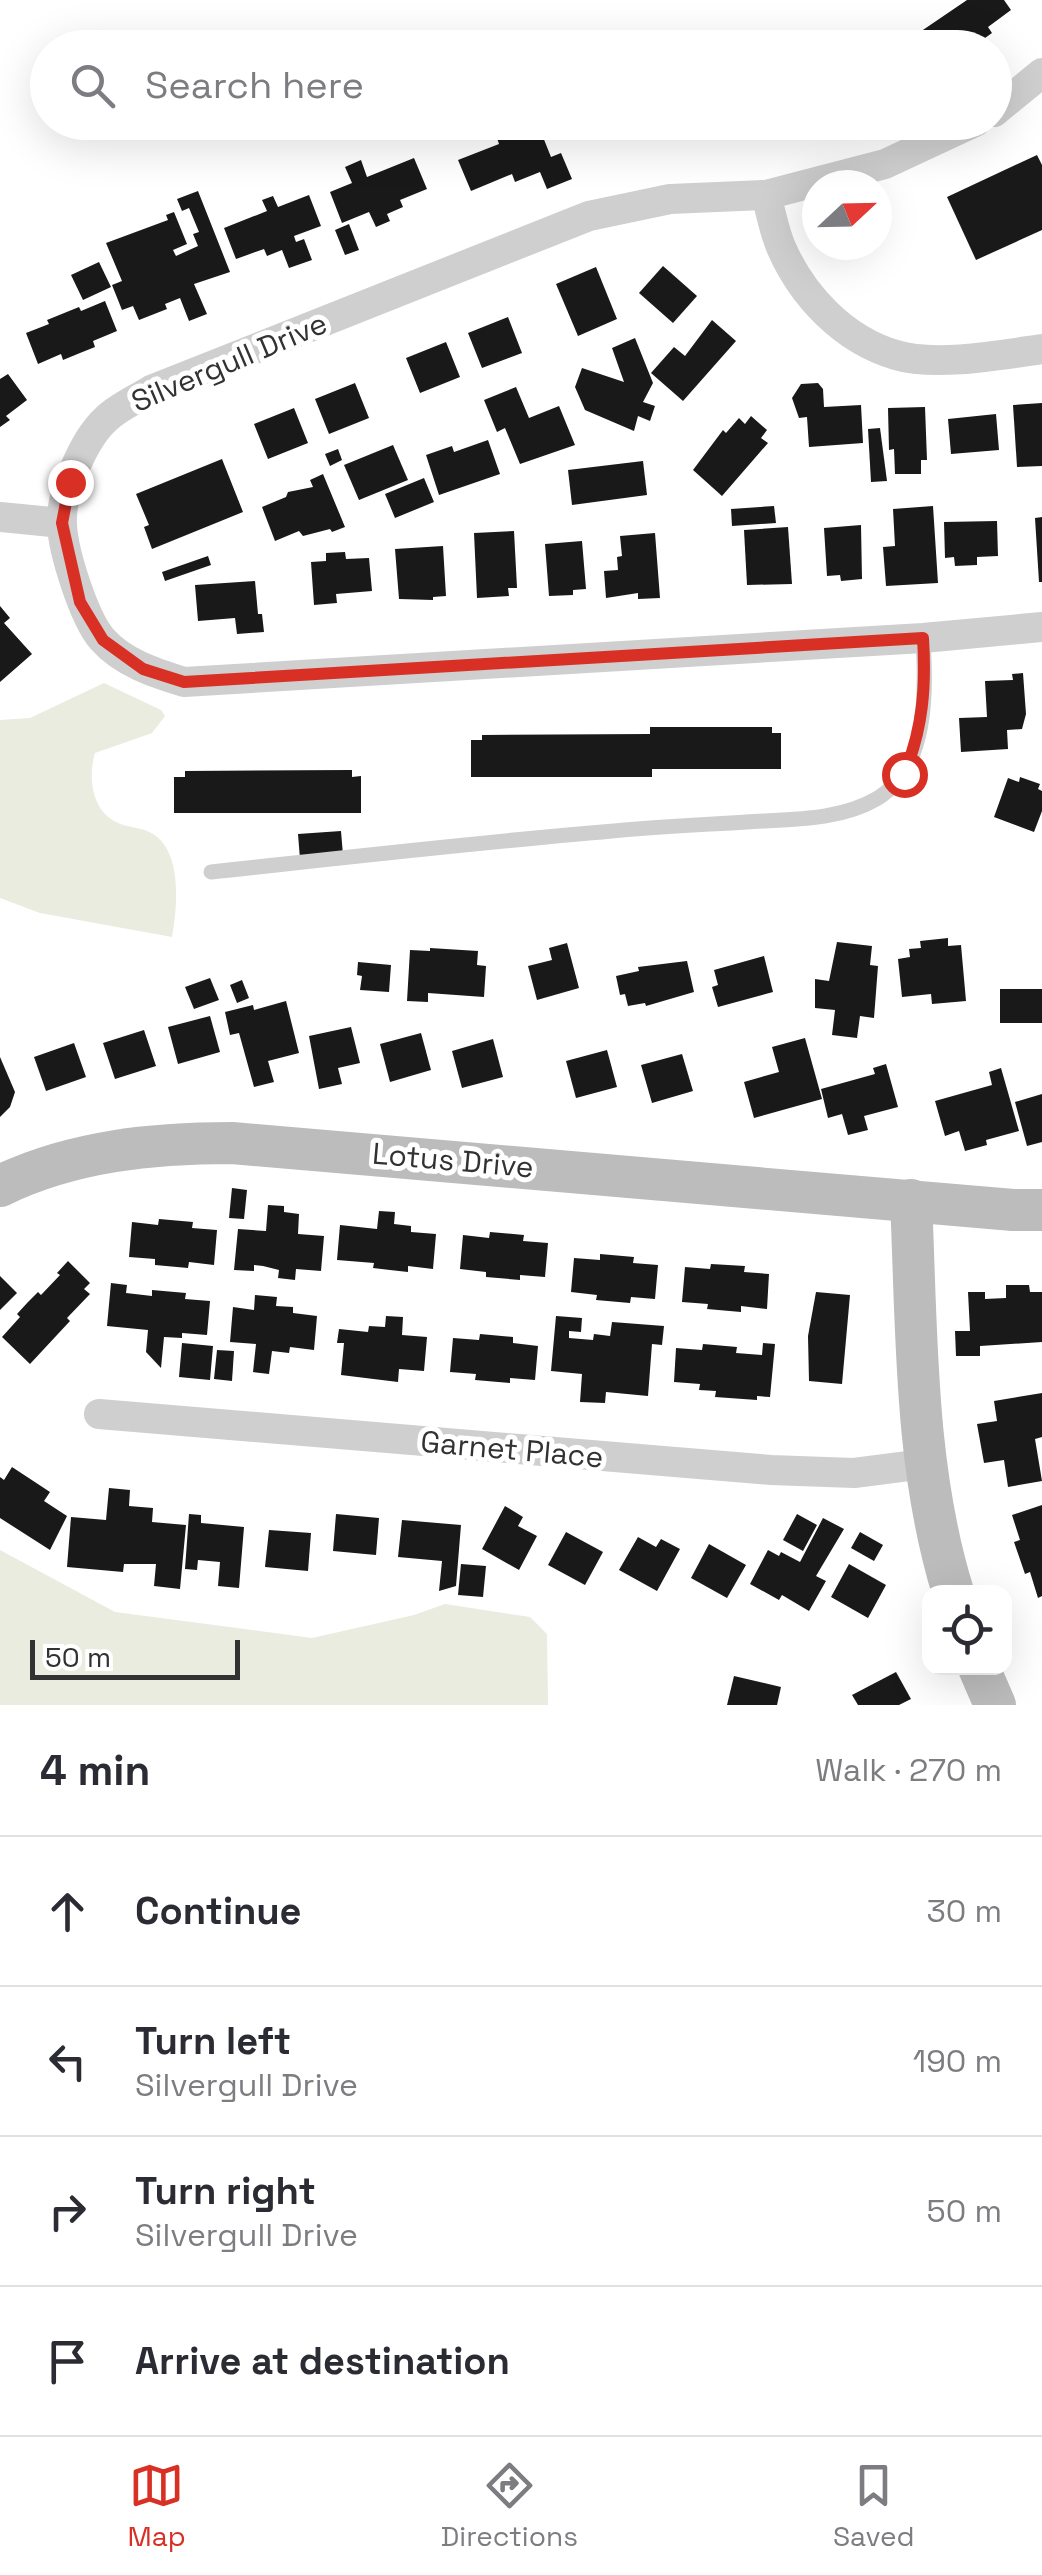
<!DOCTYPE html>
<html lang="en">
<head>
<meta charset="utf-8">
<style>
	:root { --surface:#fff; --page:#f7f7f7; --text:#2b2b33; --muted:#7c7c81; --line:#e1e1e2; --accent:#d93025 }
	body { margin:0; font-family:"Space Grotesk",sans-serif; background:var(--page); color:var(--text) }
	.controls { position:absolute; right:30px; bottom:30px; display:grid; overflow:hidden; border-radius:20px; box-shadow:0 10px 40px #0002 }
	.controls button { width:90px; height:90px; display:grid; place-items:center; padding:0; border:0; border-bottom:2px solid var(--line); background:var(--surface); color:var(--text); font:50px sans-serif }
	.compass { position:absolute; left:802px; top:170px; width:90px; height:90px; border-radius:50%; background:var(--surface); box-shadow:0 10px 40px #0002; rotate:68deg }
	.scale { position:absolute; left:30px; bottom:25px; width:210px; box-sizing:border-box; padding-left:10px; border:5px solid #323232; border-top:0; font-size:28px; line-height:35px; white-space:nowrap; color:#323232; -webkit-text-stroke:8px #fff; paint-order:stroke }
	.stop { position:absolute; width:30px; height:30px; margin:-22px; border:8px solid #d93025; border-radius:50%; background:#fff }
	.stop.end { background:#d93025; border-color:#fff; box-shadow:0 2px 10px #0008 }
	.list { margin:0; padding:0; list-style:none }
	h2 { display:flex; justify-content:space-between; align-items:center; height:130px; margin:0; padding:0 40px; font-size:42px }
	h2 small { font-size:32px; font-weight:400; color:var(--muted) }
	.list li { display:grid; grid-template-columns:65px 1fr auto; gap:30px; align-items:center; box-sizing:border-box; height:150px; padding:0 40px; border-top:2px solid var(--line) }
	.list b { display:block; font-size:38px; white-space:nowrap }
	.list p { margin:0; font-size:32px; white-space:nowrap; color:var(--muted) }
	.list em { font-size:32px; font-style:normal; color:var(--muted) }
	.icon { flex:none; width:55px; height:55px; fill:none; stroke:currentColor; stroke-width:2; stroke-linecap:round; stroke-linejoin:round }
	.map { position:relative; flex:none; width:1042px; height:1705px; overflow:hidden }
	.search { position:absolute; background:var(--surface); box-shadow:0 10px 40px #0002; left:30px; right:30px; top:30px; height:110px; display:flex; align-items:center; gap:25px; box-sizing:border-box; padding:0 35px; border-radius:55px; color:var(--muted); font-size:38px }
	.sheet { height:730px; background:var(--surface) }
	nav { display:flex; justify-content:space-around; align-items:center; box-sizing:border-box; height:140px; border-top:2px solid var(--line); background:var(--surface); font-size:28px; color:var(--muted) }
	nav a { display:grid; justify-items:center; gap:5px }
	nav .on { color:var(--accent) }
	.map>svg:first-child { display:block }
	.green { fill:#e9ecde }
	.building { fill:#191919 }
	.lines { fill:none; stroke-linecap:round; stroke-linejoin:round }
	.lane { stroke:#cfcfcf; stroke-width:15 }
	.street { stroke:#cfcfcf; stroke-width:30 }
	.secondary { stroke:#bcbcbc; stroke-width:42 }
	.route { stroke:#d93025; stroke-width:12 }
	.labels { text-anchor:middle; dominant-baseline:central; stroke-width:10; stroke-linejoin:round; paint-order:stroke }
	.street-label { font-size:30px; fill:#323232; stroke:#fff }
</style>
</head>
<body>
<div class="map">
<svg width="1042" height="1705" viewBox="0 0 1042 1705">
	<rect width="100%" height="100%" fill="#fff"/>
	<!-- green -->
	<g class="green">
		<path d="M 104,683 L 161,710 L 165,716 L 152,733 L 95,753 C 88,776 91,810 116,822 C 127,828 143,827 153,834 C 183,853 177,908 172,937 L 40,913 L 0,898 L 0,720 L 30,718 Z"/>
		<polygon points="0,1550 115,1612 312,1638 414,1615 445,1604 530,1617 547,1634 548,1705 0,1705"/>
	</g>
	<!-- building -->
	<g class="building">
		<polygon points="967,0 1004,0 1011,10 988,27 992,33 971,48 961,45 926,48 917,34"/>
		<polygon points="517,40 517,48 474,48 474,45"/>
		<polygon points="537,122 551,157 561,153 572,179 547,189 540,172 515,182 512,174 471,191 458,160 499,144 497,138"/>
		<polygon points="572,122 649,122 650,132 618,136 617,128 574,134"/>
		<polygon points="1037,155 1042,165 1042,230 976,260 947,197"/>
		<polygon points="414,158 427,189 400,200 403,207 387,214 390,221 376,227 369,212 342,223 330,192 352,183 345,167 361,160 367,177"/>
		<polygon points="198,191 230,272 194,284 207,314 189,321 180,298 165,304 167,309 139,320 133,306 122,310 112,285 122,281 106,243 168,220 166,215 174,212 187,244 173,250 176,256 198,246 193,234 199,232 189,208 182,211 177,199"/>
		<polygon points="309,195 321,226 294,236 296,242 304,239 312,260 289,268 282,250 267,256 264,249 236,259 224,228 267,211 262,200 273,196 278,207"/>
		<polygon points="349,224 359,250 345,255 335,230"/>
		<polygon points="99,262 111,287 83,300 71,275"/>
		<polygon points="663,266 697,296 673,323 639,293"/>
		<polygon points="596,267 617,319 578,336 556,284"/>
		<polygon points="105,301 117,331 93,341 95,347 80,353 63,360 61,354 38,364 26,333 49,324 47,320 79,307 81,311"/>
		<polygon points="508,317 522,353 482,368 468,333"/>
		<polygon points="712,320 736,341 683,401 651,373 674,347 685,356"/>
		<polygon points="635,338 653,383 643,402 655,406 650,421 638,416 634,431 585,410 575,387 582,368 624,382 612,348"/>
		<polygon points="446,342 460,377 420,393 406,358"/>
		<polygon points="8,374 27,400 6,416 10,420 0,427 0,379"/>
		<polygon points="355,383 369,418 329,434 315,399"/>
		<polygon points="818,383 823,389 824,407 861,405 863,443 809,447 807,417 799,418 792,398 801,384"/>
		<polygon points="516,387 529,418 559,406 575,445 520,464 505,428 497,432 484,400"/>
		<polygon points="1042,403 1042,466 1017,467 1013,405"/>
		<polygon points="925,407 927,460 921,460 921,474 895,474 894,449 889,450 888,408"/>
		<polygon points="294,408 308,443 268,459 254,424"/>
		<polygon points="996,414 999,450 951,454 948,419"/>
		<polygon points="751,416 767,430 761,438 768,443 722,496 693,470 723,430 726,433 739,418 745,424"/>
		<polygon points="880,428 887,481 871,482 868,429"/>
		<polygon points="488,440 500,474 439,495 426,455 452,446 454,452"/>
		<polygon points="393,445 408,480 359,500 344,465"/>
		<polygon points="338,449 342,460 330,466 325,454"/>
		<polygon points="222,459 243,512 152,549 144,527 149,525 136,494"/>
		<polygon points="643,461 647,495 572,505 568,470"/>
		<polygon points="323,474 345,527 332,532 330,529 303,536 299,531 275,541 262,507 286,497 288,492 313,487 310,480"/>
		<polygon points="424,478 434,502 395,518 385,494"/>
		<polygon points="774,506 776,523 732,526 731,509"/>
		<polygon points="933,506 938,583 886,586 883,547 895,546 893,509"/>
		<polygon points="1042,517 1042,582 1039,582 1035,518"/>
		<polygon points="997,521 998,556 977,557 977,565 955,566 954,557 945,558 944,522"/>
		<polygon points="861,525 862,579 841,581 840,575 827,576 824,528"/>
		<polygon points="788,527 792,584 747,585 744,530"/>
		<polygon points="514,531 517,588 508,588 509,596 477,598 474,533"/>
		<polygon points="655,533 660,598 638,599 638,593 606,598 604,571 618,570 617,557 622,556 620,536"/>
		<polygon points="582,541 586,589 573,590 573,595 549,596 545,544"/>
		<polygon points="443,546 446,596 433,597 433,600 399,599 395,549"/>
		<polygon points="345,552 346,559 369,558 372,591 336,594 337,603 314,605 311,562 326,561 326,553"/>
		<polygon points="208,556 211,565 165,581 162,572"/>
		<polygon points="255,581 258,614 262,614 264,632 237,634 235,618 198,621 195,585"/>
		<polygon points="0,606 10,618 4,623 32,654 0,682"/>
		<polygon points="1023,673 1026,714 1022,729 1007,730 1008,749 961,752 959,718 987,717 985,681 1013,680 1012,674"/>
		<polygon points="650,727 772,727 772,733 781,733 781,769 652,769 652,777 471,777 471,740 482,740 482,735 650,734"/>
		<polygon points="352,770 352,777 361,776 361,813 174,813 174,777 185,777 185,771"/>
		<polygon points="1020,777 1040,784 1038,789 1042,791 1042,811 1034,832 994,817 1008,778 1019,782"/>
		<polygon points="341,831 343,855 300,859 298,834"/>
		<polygon points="948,938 948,946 961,945 966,1001 932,1004 931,994 902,997 898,959 910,957 909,949 921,948 920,941"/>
		<polygon points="837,942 872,946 870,965 878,966 874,1018 860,1016 857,1038 832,1035 835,1010 815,1008 815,979 829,981"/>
		<polygon points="567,943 579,988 537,1000 528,966 552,960 549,948"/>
		<polygon points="430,948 478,951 477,965 486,966 484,997 428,993 428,1002 407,1001 410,950 430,951"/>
		<polygon points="764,956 773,992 718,1007 712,987 718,985 714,970"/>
		<polygon points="687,961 694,992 646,1006 645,1003 628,1006 625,994 620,995 616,976 639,971 638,967"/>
		<polygon points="358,962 391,965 389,992 360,990 362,976 357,975"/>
		<polygon points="210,978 219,1000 194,1009 185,987"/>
		<polygon points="242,980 249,998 237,1003 230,985"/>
		<rect x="1000" y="989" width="42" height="34"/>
		<polygon points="286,1001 299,1053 268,1061 274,1082 254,1087 239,1033 230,1035 225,1012 253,1005 254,1010"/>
		<polygon points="210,1016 220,1052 178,1064 168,1027"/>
		<polygon points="351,1027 360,1063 338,1068 342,1084 319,1089 309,1036"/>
		<polygon points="144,1030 156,1066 115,1079 103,1043"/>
		<polygon points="421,1033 431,1070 390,1082 380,1044"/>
		<polygon points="805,1038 822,1099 754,1118 744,1082 779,1072 772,1047"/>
		<polygon points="493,1039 503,1077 462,1088 452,1051"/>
		<polygon points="74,1043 86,1077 46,1091 34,1057"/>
		<polygon points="607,1050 617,1087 576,1098 566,1061"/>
		<polygon points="682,1054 693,1091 652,1103 641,1065"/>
		<polygon points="0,1057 15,1092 10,1107 0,1117"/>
		<polygon points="886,1064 898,1107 864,1116 868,1130 848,1135 842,1114 828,1118 821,1089 875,1074 873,1068"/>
		<polygon points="1001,1068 1019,1131 986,1140 987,1145 965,1151 959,1131 945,1136 935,1101 992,1085 989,1072"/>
		<polygon points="1042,1094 1042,1142 1027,1146 1015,1102"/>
		<polygon points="232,1188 247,1190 244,1219 229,1218"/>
		<polygon points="268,1205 284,1206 284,1212 299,1214 298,1234 324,1236 321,1271 296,1269 295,1280 278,1278 279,1270 263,1266 254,1265 254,1271 234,1270 238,1229 266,1231"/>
		<polygon points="379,1211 395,1212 394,1224 411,1226 411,1232 436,1234 433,1269 408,1266 408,1272 390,1270 373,1268 374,1263 337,1260 340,1225 377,1229"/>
		<polygon points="159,1219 193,1222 192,1228 217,1230 214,1265 189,1262 188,1268 155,1265 155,1259 129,1257 132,1222 158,1225"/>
		<polygon points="490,1232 524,1235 523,1241 548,1243 545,1277 520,1275 520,1280 486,1277 486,1272 460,1269 463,1235 489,1238"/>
		<polygon points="600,1254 634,1257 633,1263 658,1265 655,1299 631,1297 630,1303 596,1300 597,1295 571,1292 574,1258 600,1260"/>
		<polygon points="68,1261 90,1283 84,1289 90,1294 67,1318 70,1321 30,1364 2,1337 20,1317 17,1314 28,1302 38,1292 41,1295 60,1275 57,1273"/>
		<polygon points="711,1264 745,1266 744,1272 769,1274 767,1309 741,1306 741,1312 707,1309 708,1304 682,1302 685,1267 710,1269"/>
		<polygon points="0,1276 17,1293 0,1310"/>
		<polygon points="111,1283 127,1285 126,1293 152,1296 152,1290 186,1293 185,1299 210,1301 207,1335 182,1333 182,1338 164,1337 161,1368 146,1352 148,1330 107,1326"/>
		<polygon points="1006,1285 1029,1285 1030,1292 1042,1292 1042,1342 980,1346 980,1356 956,1356 955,1331 970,1331 968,1292 985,1292 985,1299 1006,1298"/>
		<polygon points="816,1292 850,1295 842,1384 809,1381 808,1336"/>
		<polygon points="255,1295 277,1297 276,1306 293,1307 293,1313 317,1316 314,1350 290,1347 289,1353 272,1351 269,1374 253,1372 256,1344 230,1342 233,1307 254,1310"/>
		<polygon points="386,1316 403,1317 402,1335 427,1337 424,1371 399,1369 398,1382 341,1375 344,1343 337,1343 339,1329 368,1332 369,1326 385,1327"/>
		<polygon points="556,1316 582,1318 581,1332 569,1331 569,1338 593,1340 594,1334 610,1336 612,1322 664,1326 662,1345 652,1344 648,1396 606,1392 605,1403 580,1402 582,1374 551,1371"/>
		<polygon points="480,1334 513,1337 513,1343 538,1346 535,1380 510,1378 510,1383 475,1380 476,1374 450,1372 453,1338 479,1340"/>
		<polygon points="182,1343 213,1346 210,1380 179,1377"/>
		<polygon points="763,1343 775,1344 770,1397 757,1396 757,1400 715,1397 716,1391 699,1390 700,1384 674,1382 676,1348 702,1350 703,1344 737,1347 736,1353 762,1355"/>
		<polygon points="217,1350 234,1351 232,1381 214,1379"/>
		<polygon points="1042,1393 1042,1437 1035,1439 1042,1481 1008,1487 1004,1460 984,1463 977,1424 997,1421 994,1401"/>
		<polygon points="12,1467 50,1492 44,1501 67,1516 50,1550 0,1518 0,1477 4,1480"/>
		<polygon points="109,1488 130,1490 129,1506 153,1508 152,1522 186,1525 180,1589 154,1586 156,1564 124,1564 123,1572 67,1567 71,1517 106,1520"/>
		<polygon points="1042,1505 1042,1596 1038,1598 1030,1572 1025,1574 1014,1542 1020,1540 1012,1515"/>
		<polygon points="505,1506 523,1517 518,1526 537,1536 519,1570 482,1549"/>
		<polygon points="189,1514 201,1515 201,1523 244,1527 239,1588 218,1586 220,1562 198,1560 197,1570 185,1569"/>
		<polygon points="336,1514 379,1518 376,1555 333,1551"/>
		<polygon points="797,1514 817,1525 803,1551 783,1540"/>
		<polygon points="823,1518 844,1529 816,1576 826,1581 809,1611 782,1595 779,1600 750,1584 768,1550 779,1556 781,1552 800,1562"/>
		<polygon points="402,1520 461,1525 456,1586 439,1591 442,1561 398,1557"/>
		<polygon points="269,1530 311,1533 308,1571 265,1567"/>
		<polygon points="566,1532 603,1552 585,1585 548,1565"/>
		<polygon points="860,1532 883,1545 874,1561 851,1548"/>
		<polygon points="638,1537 656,1547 661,1539 680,1549 657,1591 619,1570"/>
		<polygon points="709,1544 746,1565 727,1598 691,1578"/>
		<polygon points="461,1564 486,1566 483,1597 458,1595"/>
		<polygon points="849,1564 886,1585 868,1618 831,1597"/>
		<polygon points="896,1672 911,1699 899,1705 858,1705 852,1695"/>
		<polygon points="734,1676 781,1687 777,1705 727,1705"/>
	</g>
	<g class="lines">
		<!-- lane -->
		<path class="lane" d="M 211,872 C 341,858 471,843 602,832 C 650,827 698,825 746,822 C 789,819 840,821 878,798 C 929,766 926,690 923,638"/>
		<!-- street -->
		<g class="street">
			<polyline points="994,112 1042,73"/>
			<path d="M 975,122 L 885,164 L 766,195 L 670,199 L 589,216 L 151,390 C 137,399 118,407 106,419 C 84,439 60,494 62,524 C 63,552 84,618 102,639 C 123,663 155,673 184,682 L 923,638 L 1042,627"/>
			<path d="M 766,195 C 771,212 774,231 781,247 C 802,296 844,340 896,355 C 935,367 1001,355 1042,349"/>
			<polyline points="0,517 62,523"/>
			<polyline points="99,1414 771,1470 854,1473 924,1464"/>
		</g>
		<!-- secondary -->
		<g class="secondary">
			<path d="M 0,1186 C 72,1151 153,1143 232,1143 L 1013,1210 L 1042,1210"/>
			<path d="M 911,1200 C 917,1331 914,1466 953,1592"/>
			<polyline points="979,1668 995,1705"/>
		</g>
	</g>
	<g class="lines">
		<!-- route -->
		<path class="route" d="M 70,482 L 62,523 L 80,602 L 103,640 L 143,669 L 184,682 L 923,638 C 926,686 923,729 904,774"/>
	</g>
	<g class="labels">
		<!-- street labels -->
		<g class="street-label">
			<text transform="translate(229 362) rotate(-23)">Silvergull Drive</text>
			<text transform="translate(453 1160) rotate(5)">Lotus Drive</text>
			<text transform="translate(512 1449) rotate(5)">Garnet Place</text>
		</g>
	</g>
</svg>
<div class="controls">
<button><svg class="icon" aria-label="locate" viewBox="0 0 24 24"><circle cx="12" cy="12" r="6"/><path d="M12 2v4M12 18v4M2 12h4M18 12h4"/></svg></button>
</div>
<svg class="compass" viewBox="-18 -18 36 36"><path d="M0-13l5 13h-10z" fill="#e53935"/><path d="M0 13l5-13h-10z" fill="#7c7c81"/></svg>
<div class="scale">50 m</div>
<div class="stop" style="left:904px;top:774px"></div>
<div class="stop end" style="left:70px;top:482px"></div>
<div class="search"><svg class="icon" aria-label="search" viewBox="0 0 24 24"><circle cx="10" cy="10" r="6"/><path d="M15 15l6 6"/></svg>Search here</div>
</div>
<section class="sheet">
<h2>4 min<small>Walk · 270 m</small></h2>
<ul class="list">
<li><svg class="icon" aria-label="ahead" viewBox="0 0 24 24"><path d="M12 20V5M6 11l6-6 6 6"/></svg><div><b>Continue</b></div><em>30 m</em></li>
<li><svg class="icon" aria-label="left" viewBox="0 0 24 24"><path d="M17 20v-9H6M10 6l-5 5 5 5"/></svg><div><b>Turn left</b><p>Silvergull Drive</p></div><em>190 m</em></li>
<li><svg class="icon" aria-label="right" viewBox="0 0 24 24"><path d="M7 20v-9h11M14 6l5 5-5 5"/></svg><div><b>Turn right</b><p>Silvergull Drive</p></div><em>50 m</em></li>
<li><svg class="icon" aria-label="arrive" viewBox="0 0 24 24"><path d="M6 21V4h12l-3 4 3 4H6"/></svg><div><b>Arrive at destination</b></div></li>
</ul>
</section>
<nav>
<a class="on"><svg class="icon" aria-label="map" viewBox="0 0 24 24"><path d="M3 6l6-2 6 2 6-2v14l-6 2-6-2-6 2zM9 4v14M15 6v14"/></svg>Map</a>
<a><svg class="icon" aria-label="directions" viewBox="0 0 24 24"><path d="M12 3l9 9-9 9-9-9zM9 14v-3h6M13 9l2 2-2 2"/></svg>Directions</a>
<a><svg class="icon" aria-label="saved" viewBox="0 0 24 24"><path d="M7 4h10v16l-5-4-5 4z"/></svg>Saved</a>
</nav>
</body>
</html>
